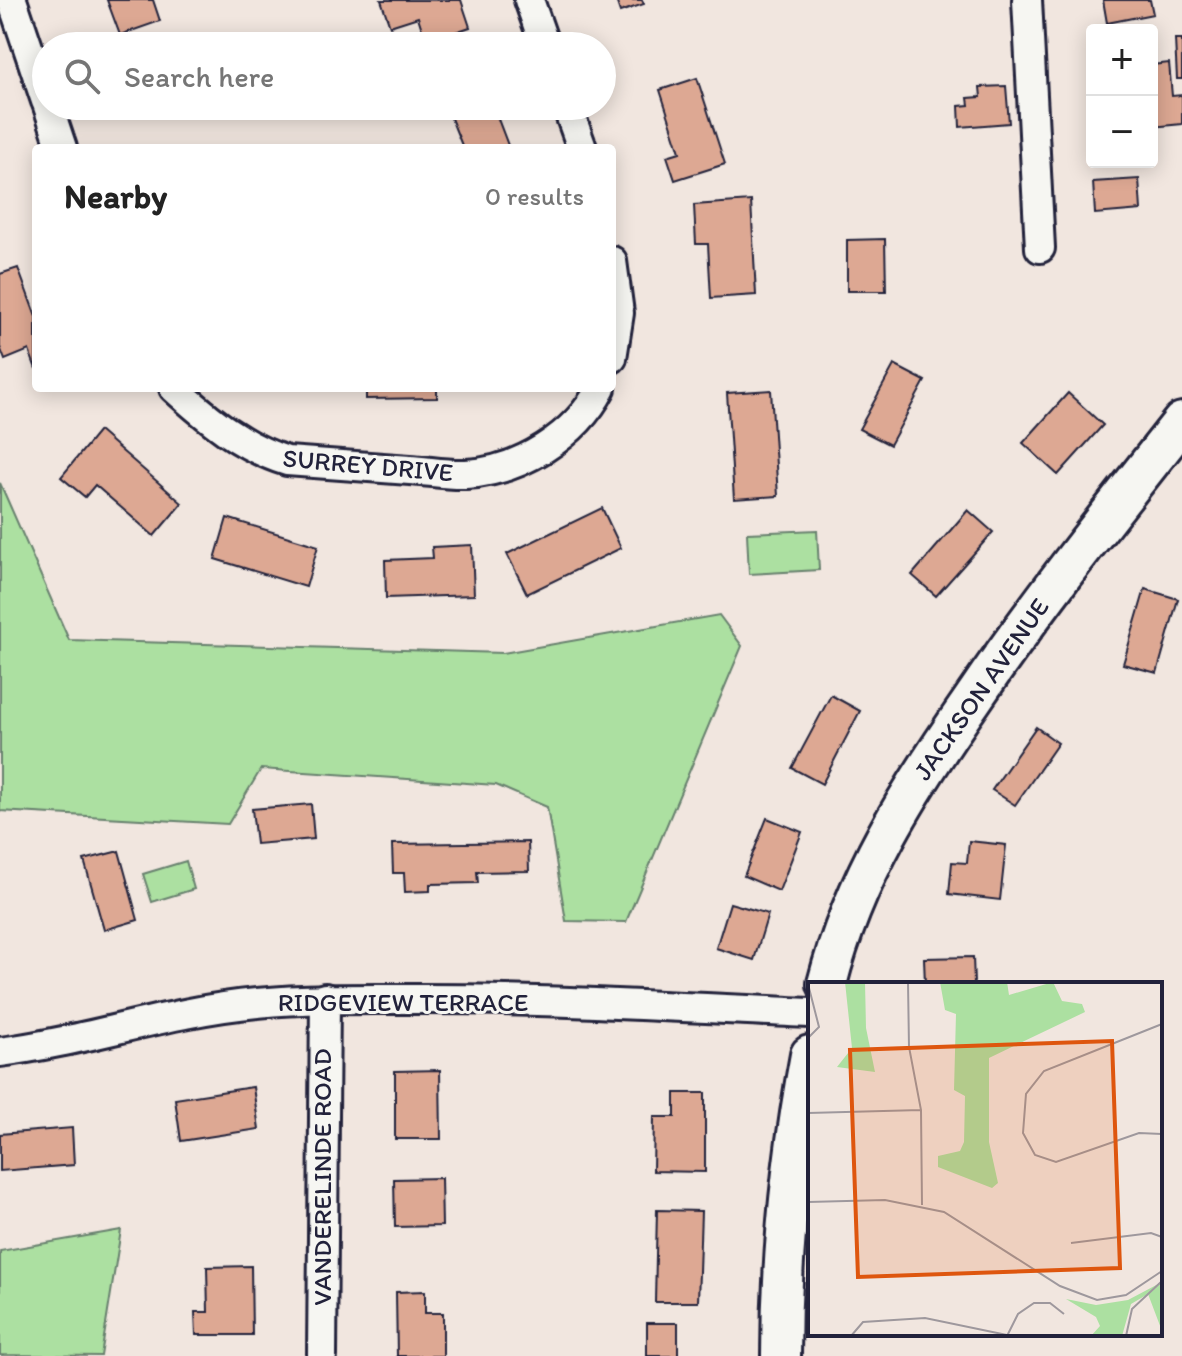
<!DOCTYPE html>
<html lang="en">
<head>
<meta charset="utf-8">
<style>
	:root { --surface:#fff; --page:#f2f2f2; --text:#222; --muted:#767676; --line:#e0e0e0 }
	body { margin:0; font-family:Itim,sans-serif; background:var(--page); color:var(--text) }
	.controls { position:absolute; right:24px; top:24px; display:grid; overflow:hidden; border-radius:8px; box-shadow:0 4px 20px #0003 }
	.controls button { width:72px; height:72px; display:grid; place-items:center; padding:0; border:0; border-bottom:2px solid var(--line); background:var(--surface); color:var(--text); font:40px sans-serif }
	.list { margin:0; padding:0; list-style:none }
	h2 { display:flex; justify-content:space-between; align-items:center; height:104px; margin:0; padding:0 32px; font-size:34px }
	h2 small { font-size:26px; font-weight:400; color:var(--muted) }
	.icon { flex:none; width:44px; height:44px; fill:none; stroke:currentColor; stroke-width:2; stroke-linecap:round; stroke-linejoin:round }
	.map { position:relative; flex:none; width:1182px; height:1356px; overflow:hidden }
	.search { position:absolute; background:var(--surface); box-shadow:0 4px 20px #0003; left:32px; top:32px; width:584px; height:88px; display:flex; align-items:center; gap:20px; box-sizing:border-box; padding:0 28px; border-radius:44px; color:var(--muted); font-size:30px }
	.panel { position:absolute; background:var(--surface); box-shadow:0 4px 20px #0003; left:32px; top:144px; width:584px; height:248px; border-radius:8px }
	.map>svg:first-child { display:block }
	.green { fill:#ace0a1; stroke:#67816e; stroke-width:2 }
	.building { fill:#dda893; stroke:#22223b; stroke-width:2 }
	.lines { fill:none; stroke-linecap:round; stroke-linejoin:round }
	.street-casing { stroke:#22223b; stroke-width:34 }
	.secondary-casing { stroke:#22223b; stroke-width:44 }
	.street { stroke:#f6f6f2; stroke-width:28 }
	.secondary { stroke:#f6f6f2; stroke-width:38 }
	.labels { text-anchor:middle; dominant-baseline:central; stroke-width:6; stroke-linejoin:round; paint-order:stroke }
	.street-label { font-size:26px; fill:#22223b; stroke:#f6f6f2 }
	.inset-road { fill:none; stroke:#9e989d; stroke-width:2 }
	.view { fill:#de560e; fill-opacity:0.15; stroke:#de560e; stroke-width:4 }
	.inset-edge { fill:none; stroke:#22223b; stroke-width:4 }
</style>
</head>
<body>
<div class="map">
<svg width="1182" height="1356" viewBox="0 0 1182 1356">
	<rect width="100%" height="100%" fill="#f1e6df"/>
	<filter id="ink" filterUnits="userSpaceOnUse"><feTurbulence type="fractalNoise" baseFrequency=".0125" numOctaves="2"/><feDisplacementMap in="SourceGraphic" scale="16" xChannelSelector="R" yChannelSelector="G"/><feConvolveMatrix kernelMatrix="1 2 1 2 8 2 1 2 1" color-interpolation-filters="sRGB"/></filter>
	<g filter="url(#ink)">
		<!-- green -->
		<g class="green">
			<polygon points="0,483 69,640 503,653 719,615 742,646 626,922 566,921 547,807 496,785 261,769 228,824 0,811"/>
			<polygon points="817,530 819,570 749,574 747,533"/>
			<polygon points="186,861 194,889 152,902 143,874"/>
			<polygon points="121,1230 101,1356 0,1355 0,1251"/>
		</g>
		<!-- building -->
		<g class="building">
			<polygon points="107,0 153,0 160,21 120,35"/>
			<polygon points="381,0 461,0 470,27 426,42 418,17 390,26"/>
			<polygon points="616,0 642,0 644,4 620,12"/>
			<polygon points="1103,0 1150,0 1153,14 1107,23"/>
			<polygon points="1175,39 1182,39 1182,79 1177,79"/>
			<polygon points="1169,63 1172,96 1182,95 1182,124 1152,127 1152,65"/>
			<polygon points="697,78 725,164 675,180 667,156 680,152 660,90"/>
			<polygon points="1006,86 1009,123 960,127 959,106 969,105 968,98 981,97 980,87"/>
			<polygon points="446,106 493,106 509,148 463,148"/>
			<polygon points="1139,179 1141,210 1095,214 1093,182"/>
			<polygon points="751,201 756,295 711,298 708,244 696,244 694,205"/>
			<polygon points="885,239 886,291 847,291 847,240"/>
			<polygon points="18,268 36,317 36,369 29,350 5,360 0,347 0,274"/>
			<polygon points="894,365 925,381 890,445 859,429"/>
			<polygon points="366,388 437,388 437,398 366,399"/>
			<polygon points="771,390 778,496 734,499 727,393"/>
			<polygon points="1068,393 1103,425 1058,475 1023,443"/>
			<polygon points="99,431 182,503 154,536 95,485 85,497 61,477"/>
			<polygon points="602,508 621,548 527,594 507,554"/>
			<polygon points="968,510 993,532 936,596 912,575"/>
			<polygon points="227,518 318,546 306,587 215,559"/>
			<polygon points="472,545 474,595 386,598 385,560 433,558 432,547"/>
			<polygon points="1145,589 1178,599 1157,673 1123,664"/>
			<polygon points="831,695 860,711 822,784 792,768"/>
			<polygon points="1036,727 1058,743 1015,805 992,790"/>
			<polygon points="311,804 314,839 256,844 252,809"/>
			<polygon points="767,818 802,832 779,891 744,876"/>
			<polygon points="969,841 1006,845 1000,900 949,894 952,862 967,863"/>
			<polygon points="528,842 529,871 477,872 478,883 430,884 430,891 405,892 404,873 393,873 392,844"/>
			<polygon points="119,851 138,920 104,930 84,860"/>
			<polygon points="730,903 768,914 754,960 716,948"/>
			<polygon points="973,957 974,984 925,984 924,958"/>
			<polygon points="440,1070 441,1139 395,1139 395,1071"/>
			<polygon points="253,1087 259,1129 181,1141 175,1099"/>
			<polygon points="675,1093 705,1093 705,1172 653,1171 654,1117 675,1117"/>
			<polygon points="72,1128 74,1165 0,1171 0,1134"/>
			<polygon points="441,1178 442,1226 395,1227 394,1179"/>
			<polygon points="657,1210 701,1211 698,1302 655,1302"/>
			<polygon points="251,1266 252,1335 196,1335 195,1312 208,1312 207,1267"/>
			<polygon points="425,1291 425,1313 443,1313 443,1356 397,1356 396,1292"/>
			<rect x="647" y="1323" width="31" height="33"/>
		</g>
		<g class="lines">
			<defs>
				<g id="street">
					<polyline points="12,0 46,101"/>
					<polyline points="529,0 545,46"/>
					<polyline points="1027,0 1040,248"/>
					<polyline points="48,106 62,148"/>
					<polyline points="567,106 582,148"/>
					<polyline points="612,261 619,313 612,358"/>
					<path d="M 174,388 C 208,419 242,447 287,461 C 328,464 369,467 410,470 C 428,471 448,475 466,474 C 520,471 576,436 601,388"/>
					<path d="M 0,1052 C 87,1041 169,1011 257,1003 C 311,998 366,999 421,999 C 551,999 680,1007 810,1013"/>
					<polyline points="322,1356 325,998"/>
				</g>
				<g id="secondary">
					<path d="M 827,984 C 854,877 911,788 973,699 C 1038,603 1110,513 1182,422"/>
					<path d="M 781,1356 C 781,1254 791,1156 810,1055"/>
				</g>
			</defs>
			<!-- street casing -->
			<use href="#street" class="street-casing"/>
			<!-- secondary casing -->
			<use href="#secondary" class="secondary-casing"/>
			<!-- street -->
			<use href="#street" class="street"/>
			<!-- secondary -->
			<use href="#secondary" class="secondary"/>
		</g>
	</g>
	<g class="labels">
		<!-- street labels -->
		<g class="street-label">
			<text transform="translate(368 465) rotate(5)">SURREY DRIVE</text>
			<text transform="translate(981 689) rotate(-55)">JACKSON AVENUE</text>
			<text x="403" y="1002">RIDGEVIEW TERRACE</text>
			<text transform="translate(322 1177) rotate(-90)">VANDERELINDE ROAD</text>
		</g>
	</g>
	<!-- overview -->
	<g transform="translate(808 982)">
		<rect width="354" height="354" fill="#f1e6df"/>
		<path d="M 37,0 L 57,0 L 58,46 L 67,90 L 29,85 L 44,66 ZM 132,0 L 199,0 L 201,13 L 245,0 L 254,19 L 274,22 L 277,30 L 181,76 L 181,160 L 190,201 L 184,206 L 130,185 L 130,174 L 152,169 L 156,160 L 157,114 L 146,108 L 148,32 L 137,28 ZM 354,300 L 354,349 L 340,312 L 323,322 L 314,354 L 283,354 L 292,344 L 288,335 L 258,317 L 288,323 L 320,318 Z" fill="#ace0a1"/>
		<path class="inset-road" d="M 100,0 L 101,65 L 113,128 L 114,223M 0,2 L 11,45 L 0,56M 354,42 L 236,89 L 218,112 L 215,151 L 227,173 L 248,180 L 331,151 L 354,152M 0,131 L 113,128M 0,220 L 77,218 L 136,230 L 252,304 L 289,318 L 318,313 L 354,289M 263,261 L 343,251 L 354,255M 43,354 L 55,340 L 117,336 L 199,353M 199,354 L 210,332 L 226,321 L 242,321 L 256,332M 318,354 L 324,327 L 354,299"/>
		<path class="view" d="M 304,59 L 312,286 L 50,295 L 42,68 Z"/>
		<rect width="354" height="354" class="inset-edge"/>
	</g>
</svg>
<div class="controls">
<button>+</button>
<button>−</button>
</div>
<div class="search"><svg class="icon" aria-label="search" viewBox="0 0 24 24"><circle cx="10" cy="10" r="6"/><path d="M15 15l6 6"/></svg>Search here</div>
<section class="panel">
<h2>Nearby<small>0 results</small></h2>
<ul class="list">
</ul>
</section>
</div>
</body>
</html>
